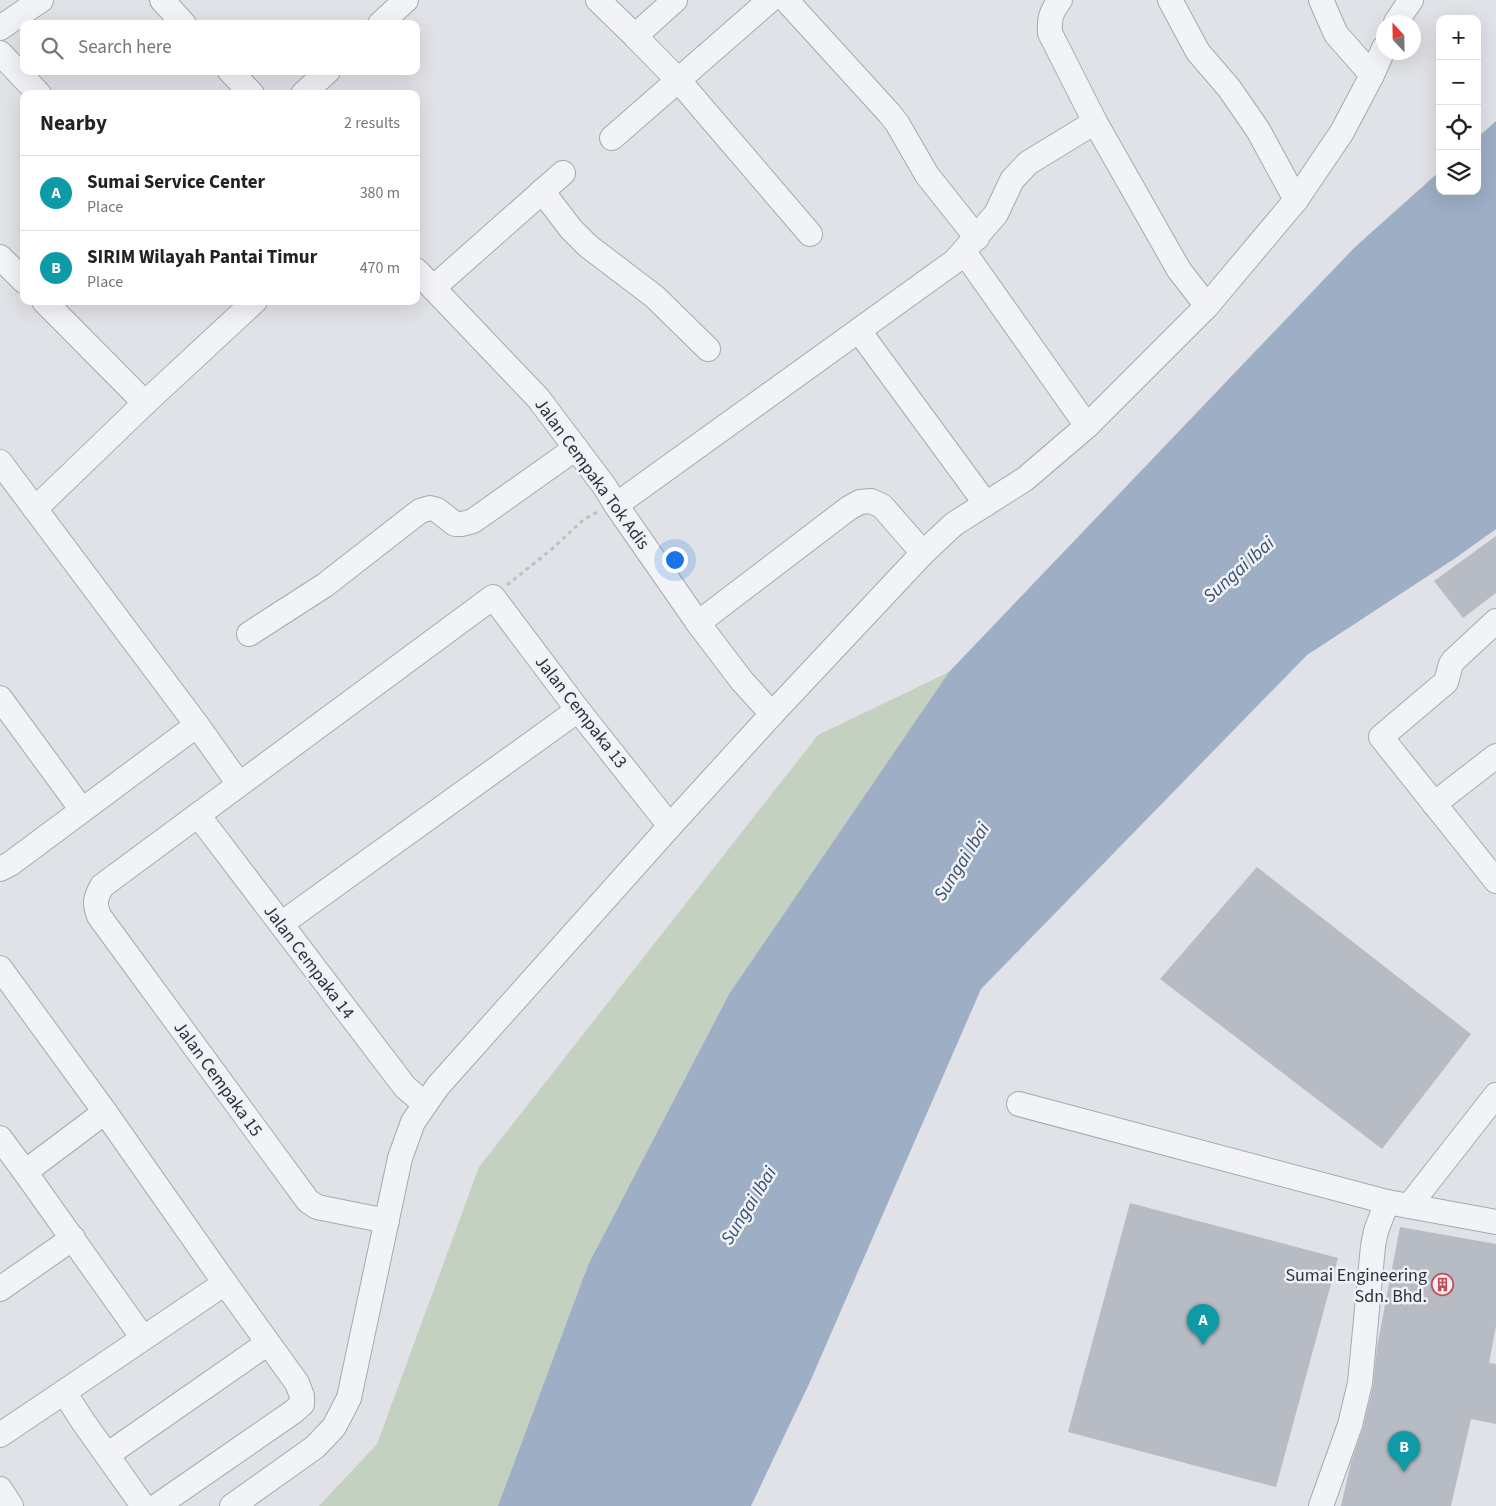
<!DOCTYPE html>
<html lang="en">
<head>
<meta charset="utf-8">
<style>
	:root { --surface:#fff; --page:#f6f6f6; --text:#222; --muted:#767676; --line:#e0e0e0; --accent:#0f766e }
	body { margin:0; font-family:"Source Sans 3",sans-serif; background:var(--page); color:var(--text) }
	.controls { position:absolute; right:15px; top:15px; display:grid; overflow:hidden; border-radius:10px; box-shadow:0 5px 20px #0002 }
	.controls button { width:45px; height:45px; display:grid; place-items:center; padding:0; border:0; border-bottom:1px solid var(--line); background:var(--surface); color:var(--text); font:25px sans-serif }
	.compass { position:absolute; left:1376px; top:15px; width:45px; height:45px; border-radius:50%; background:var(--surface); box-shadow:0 5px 20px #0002; rotate:338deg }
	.you { position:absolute; left:674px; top:559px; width:18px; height:18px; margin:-12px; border:4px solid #fff; border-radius:50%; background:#1a73e8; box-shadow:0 0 0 8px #1a73e833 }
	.badge { display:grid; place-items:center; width:32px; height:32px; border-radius:50%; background:var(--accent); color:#fff; font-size:16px; font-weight:700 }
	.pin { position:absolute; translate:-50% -41px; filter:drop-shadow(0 1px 2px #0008) }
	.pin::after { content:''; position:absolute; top:26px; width:18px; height:15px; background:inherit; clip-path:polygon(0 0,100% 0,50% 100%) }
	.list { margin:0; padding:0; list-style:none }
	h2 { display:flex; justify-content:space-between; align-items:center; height:65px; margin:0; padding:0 20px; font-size:21px }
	h2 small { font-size:16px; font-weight:400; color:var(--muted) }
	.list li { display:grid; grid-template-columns:32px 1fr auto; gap:15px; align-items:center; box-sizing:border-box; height:75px; padding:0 20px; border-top:1px solid var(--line) }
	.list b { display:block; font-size:19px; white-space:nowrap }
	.list p { margin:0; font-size:16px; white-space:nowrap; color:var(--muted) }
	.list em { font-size:16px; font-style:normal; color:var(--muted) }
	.icon { flex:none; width:28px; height:28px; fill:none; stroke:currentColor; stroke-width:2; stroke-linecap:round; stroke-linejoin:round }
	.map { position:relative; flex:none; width:1496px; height:1506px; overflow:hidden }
	.search { position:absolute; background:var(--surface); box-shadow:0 5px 20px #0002; left:20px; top:20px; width:400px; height:55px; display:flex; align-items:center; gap:12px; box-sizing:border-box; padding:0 18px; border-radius:10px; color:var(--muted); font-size:19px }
	.panel { position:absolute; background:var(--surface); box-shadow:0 5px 20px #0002; left:20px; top:90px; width:400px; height:215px; border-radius:10px }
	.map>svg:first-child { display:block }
	.green { fill:#c4d1c1 }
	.water { fill:#9daec5 }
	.building { fill:#b7bbc4 }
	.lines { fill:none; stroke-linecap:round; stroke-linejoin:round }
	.minor-casing { stroke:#a6a9b1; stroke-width:26 }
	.path { stroke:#bec0c6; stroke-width:3; stroke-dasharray:4 4; stroke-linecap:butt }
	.minor { stroke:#f2f3f6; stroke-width:24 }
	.labels { text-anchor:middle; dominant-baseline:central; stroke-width:5; stroke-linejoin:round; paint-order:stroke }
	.street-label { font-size:18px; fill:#2a303d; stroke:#eff1f5 }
	.poi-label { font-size:18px; fill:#2a303d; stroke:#eff1f5; text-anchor:end }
	.water-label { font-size:19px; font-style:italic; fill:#374c6e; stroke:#eff1f5 }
</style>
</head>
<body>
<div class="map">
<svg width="1496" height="1506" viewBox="0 0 1496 1506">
	<rect width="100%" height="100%" fill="#e0e2e7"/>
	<!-- green -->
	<polygon class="green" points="949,672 729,994 588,1265 498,1506 319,1506 377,1444 479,1167 818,735"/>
	<!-- water -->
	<polygon class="water" points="1496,121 1496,529 1457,557 1307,655 981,989 809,1384 751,1506 498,1506 588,1265 729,994 949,672 1354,248 1440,171 1440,191 1477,191 1477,138"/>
	<!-- building -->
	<g class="building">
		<polygon points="1496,536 1496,593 1463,618 1434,581"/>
		<polygon points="1257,867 1471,1034 1382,1149 1160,979"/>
		<polygon points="1130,1203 1338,1258 1276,1487 1068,1432"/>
		<polygon points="1400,1227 1496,1244 1496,1326 1489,1363 1496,1364 1496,1424 1471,1419 1451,1506 1341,1506 1351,1462 1363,1428 1373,1386 1377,1347"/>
	</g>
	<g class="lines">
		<defs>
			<g id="minor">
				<polyline points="162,0 184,24"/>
				<polyline points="598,0 635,36 679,81 810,234"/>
				<polyline points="786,0 889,113 897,123 927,175 977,238"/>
				<path d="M 1060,0 C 1051,12 1049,19 1050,33 L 1095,122 L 1179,270 L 1207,306"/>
				<polyline points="1170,0 1198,52 1229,88 1258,130 1296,200"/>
				<polyline points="1321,0 1336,34 1372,75"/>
				<polyline points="1396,22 1411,0"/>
				<polyline points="380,24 406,0"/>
				<polyline points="0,28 41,0"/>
				<polyline points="635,36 675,0"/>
				<polyline points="0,53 39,94"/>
				<polyline points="230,71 252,94"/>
				<polyline points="303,94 328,71"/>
				<polyline points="612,138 770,0"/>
				<polyline points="542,191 571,229 588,246 655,297 708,349"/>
				<polyline points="964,252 1087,426"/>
				<polyline points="0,257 24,281"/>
				<polyline points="416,270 538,398 605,487 616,505 698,623 742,681 772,714"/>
				<polyline points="433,288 563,173"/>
				<polyline points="44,301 145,403"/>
				<polyline points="859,331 986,504"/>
				<polyline points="0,462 197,725 239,784"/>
				<polyline points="616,505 955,261 996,214 1012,180 1028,163 1095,122"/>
				<polyline points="35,509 145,403 255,301"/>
				<polyline points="1496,621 1454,660 1451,664 1446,682 1381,737 1496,881"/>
				<polyline points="698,623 849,508 860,502 871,501 882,506 923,553"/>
				<polyline points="249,634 325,585 420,511 430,508 437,510 455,524 462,524 473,521 576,448"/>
				<polyline points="0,698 82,810"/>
				<polyline points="1434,804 1496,756"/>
				<polyline points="198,815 405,1087 425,1104"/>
				<polyline points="0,869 10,864 197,725"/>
				<polyline points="281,924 578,710"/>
				<polyline points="0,968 105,1112 225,1283 297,1383 302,1396 302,1404 293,1412 157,1506"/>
				<polyline points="1019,1104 1387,1202 1496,1222"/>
				<polyline points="0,1138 25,1172 143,1338"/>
				<polyline points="25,1172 105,1112"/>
				<polyline points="1409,1206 1496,1095"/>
				<path d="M 387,1221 L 317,1207 L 308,1201 L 99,916 C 94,902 95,899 102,886 L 493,597 L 578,710 L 670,826"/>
				<polyline points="0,1289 73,1238"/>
				<polyline points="0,1435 64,1392"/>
				<polyline points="107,1455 268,1343"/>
				<polyline points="0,1489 11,1506"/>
				<polyline points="143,1506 82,1420 64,1392 225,1283"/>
				<polyline points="232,1506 315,1447 334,1427 349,1398 400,1158 413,1122 438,1086 670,826 772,714 923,553 954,524 1025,479 1087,426 1207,306 1296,200 1342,132 1372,75 1384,48"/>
				<polyline points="1321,1506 1350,1425 1360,1383 1373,1246 1376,1231 1387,1202"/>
			</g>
		</defs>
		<!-- minor casing -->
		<use href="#minor" class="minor-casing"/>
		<!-- path -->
		<polyline class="path" points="507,585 552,549 583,520 599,511"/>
		<!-- minor -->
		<use href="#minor" class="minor"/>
	</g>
	<!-- icons -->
	<defs>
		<symbol id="building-ring" viewBox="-11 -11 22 22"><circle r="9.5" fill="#eff1f5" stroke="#c34e58" stroke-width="1.5"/><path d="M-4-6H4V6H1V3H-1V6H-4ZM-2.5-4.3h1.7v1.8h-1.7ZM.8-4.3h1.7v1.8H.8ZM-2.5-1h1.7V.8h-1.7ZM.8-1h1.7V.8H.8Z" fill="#c34e58"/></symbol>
	</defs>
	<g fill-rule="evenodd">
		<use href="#building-ring" x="1430" y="1272" width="25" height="25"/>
	</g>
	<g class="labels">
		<!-- street labels -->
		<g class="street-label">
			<text transform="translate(592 474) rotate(54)">Jalan Cempaka Tok Adis</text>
			<text transform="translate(581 712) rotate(52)">Jalan Cempaka 13</text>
			<text transform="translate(309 962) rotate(53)">Jalan Cempaka 14</text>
			<text transform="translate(218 1079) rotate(54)">Jalan Cempaka 15</text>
		</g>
		<!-- poi labels -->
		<g class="poi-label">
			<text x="1427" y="1275">Sumai Engineering<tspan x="1427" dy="21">Sdn. Bhd.</tspan></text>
		</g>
		<!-- water labels -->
		<g class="water-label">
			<text transform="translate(1239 570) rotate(-42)">Sungai Ibai</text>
			<text transform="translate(962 862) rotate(-58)">Sungai Ibai</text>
			<text transform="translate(749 1206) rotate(-58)">Sungai Ibai</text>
		</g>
	</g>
</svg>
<div class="controls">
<button>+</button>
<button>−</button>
<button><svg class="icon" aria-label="locate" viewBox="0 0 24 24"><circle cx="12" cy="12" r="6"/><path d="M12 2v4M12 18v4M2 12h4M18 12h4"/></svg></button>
<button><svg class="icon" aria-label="layers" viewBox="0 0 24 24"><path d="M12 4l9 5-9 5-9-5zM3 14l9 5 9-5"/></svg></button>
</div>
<svg class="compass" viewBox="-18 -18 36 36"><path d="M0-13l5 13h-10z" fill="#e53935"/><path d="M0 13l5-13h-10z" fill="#767676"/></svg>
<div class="you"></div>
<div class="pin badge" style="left:1203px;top:1345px;background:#0f9aa8">A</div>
<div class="pin badge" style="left:1404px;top:1472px;background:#0f9aa8">B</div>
<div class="search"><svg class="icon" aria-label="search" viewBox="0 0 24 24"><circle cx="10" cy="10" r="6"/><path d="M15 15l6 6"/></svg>Search here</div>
<section class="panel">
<h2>Nearby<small>2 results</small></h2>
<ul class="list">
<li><span class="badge" style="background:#0f9aa8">A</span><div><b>Sumai Service Center</b><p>Place</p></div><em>380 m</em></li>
<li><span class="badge" style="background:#0f9aa8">B</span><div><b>SIRIM Wilayah Pantai Timur</b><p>Place</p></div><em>470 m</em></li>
</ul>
</section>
</div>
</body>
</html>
